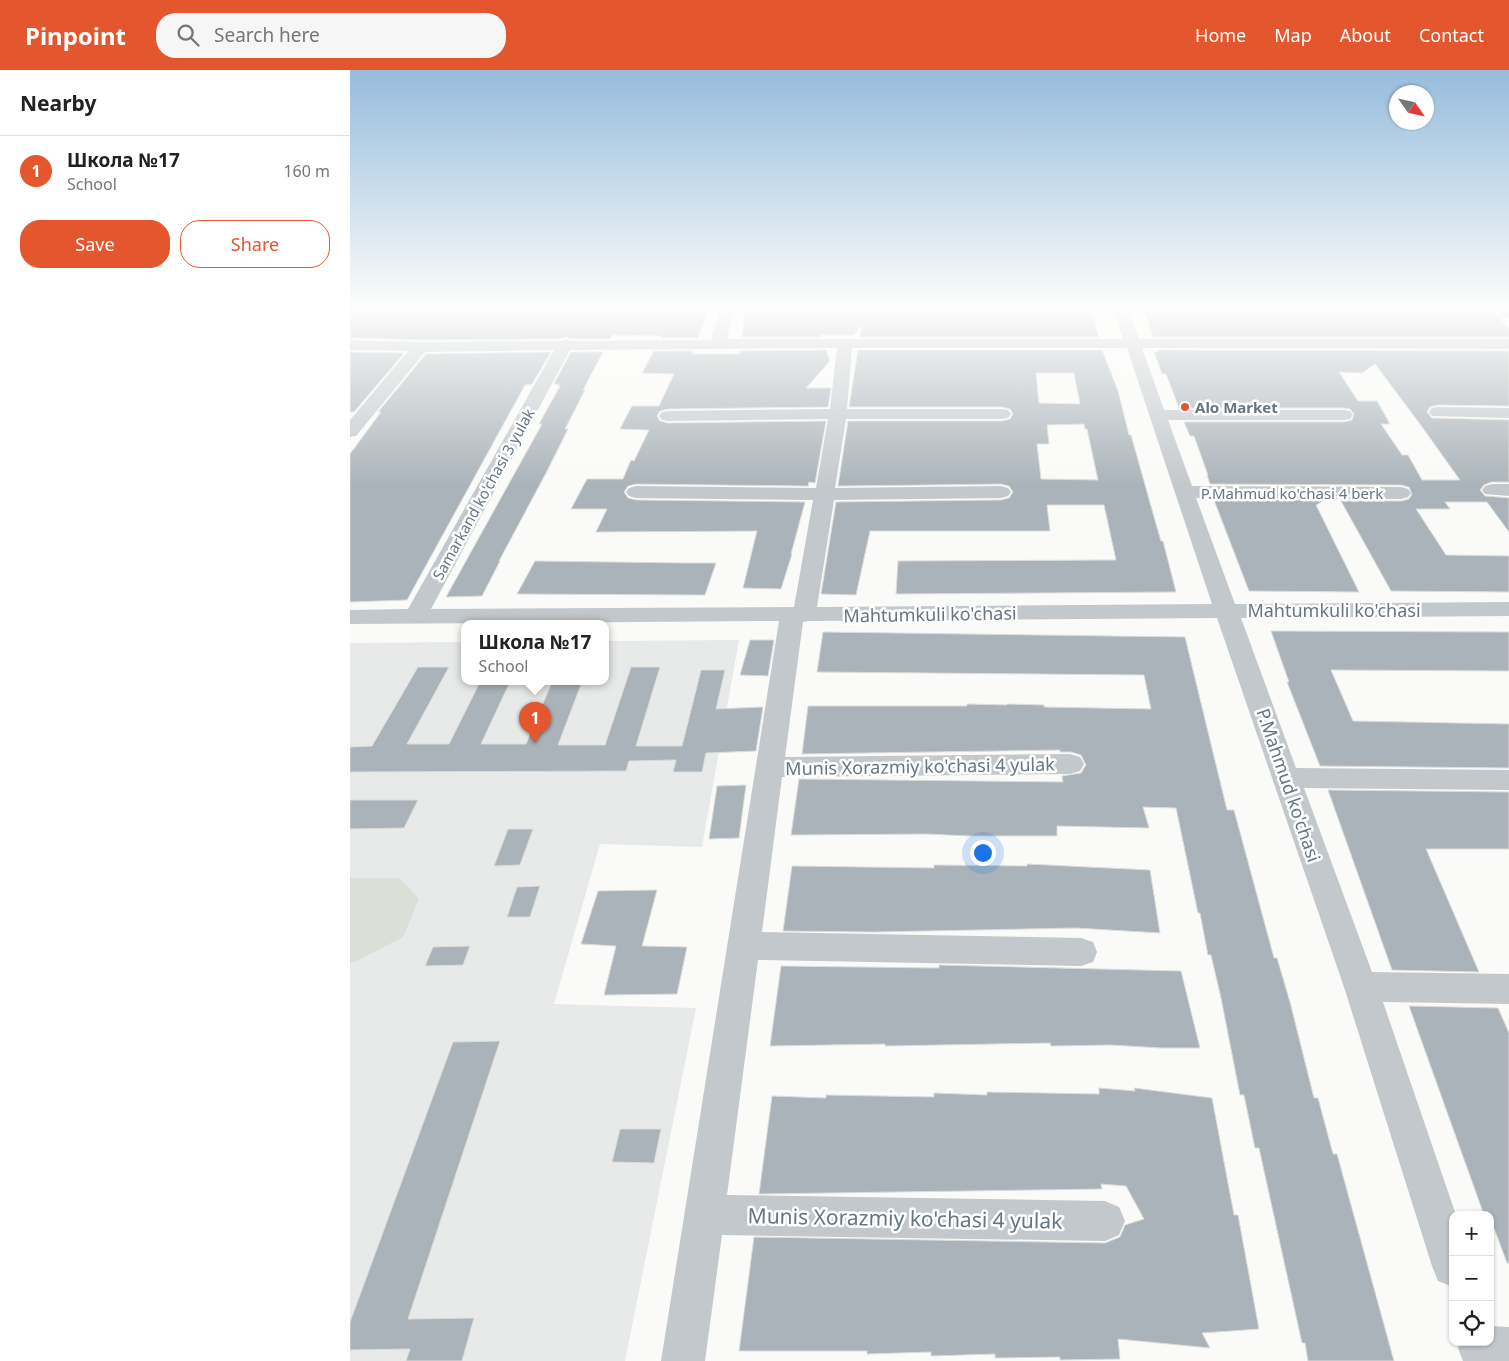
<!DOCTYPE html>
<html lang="en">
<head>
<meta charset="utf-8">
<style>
	:root { --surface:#fff; --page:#f6f6f6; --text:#222; --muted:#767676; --line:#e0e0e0; --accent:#e4572e }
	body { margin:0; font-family:"Noto Sans",sans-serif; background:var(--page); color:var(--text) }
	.controls { position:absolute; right:15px; bottom:15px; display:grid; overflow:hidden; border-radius:10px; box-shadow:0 1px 4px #0004 }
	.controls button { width:45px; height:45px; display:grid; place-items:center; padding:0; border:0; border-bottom:1px solid var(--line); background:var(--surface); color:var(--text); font:25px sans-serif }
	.compass { position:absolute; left:1039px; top:15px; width:45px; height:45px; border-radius:50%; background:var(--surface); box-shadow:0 1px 4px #0004; rotate:124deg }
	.you { position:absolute; left:632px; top:782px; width:18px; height:18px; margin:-12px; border:4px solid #fff; border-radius:50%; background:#1a73e8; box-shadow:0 0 0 8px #1a73e833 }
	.badge { display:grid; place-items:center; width:32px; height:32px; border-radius:50%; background:var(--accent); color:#fff; font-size:16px; font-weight:700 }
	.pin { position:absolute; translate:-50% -41px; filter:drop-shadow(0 1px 2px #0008) }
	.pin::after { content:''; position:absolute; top:26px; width:18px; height:15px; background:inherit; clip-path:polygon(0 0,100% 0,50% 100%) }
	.popup { position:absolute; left:111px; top:550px; width:148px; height:65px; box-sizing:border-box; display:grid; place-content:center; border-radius:10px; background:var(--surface); filter:drop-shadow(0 1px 4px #0005); font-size:16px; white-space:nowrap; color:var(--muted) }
	.popup b { font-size:19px; color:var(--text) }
	.popup::after { content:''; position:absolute; left:50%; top:100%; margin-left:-10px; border:10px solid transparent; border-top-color:var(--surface) }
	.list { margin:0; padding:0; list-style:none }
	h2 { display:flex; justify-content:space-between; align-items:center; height:65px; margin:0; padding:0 20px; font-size:21px }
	h2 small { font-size:16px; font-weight:400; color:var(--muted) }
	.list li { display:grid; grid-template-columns:32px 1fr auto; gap:15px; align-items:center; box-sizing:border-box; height:70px; padding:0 20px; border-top:1px solid var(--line) }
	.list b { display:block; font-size:19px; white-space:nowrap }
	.list p { margin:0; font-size:16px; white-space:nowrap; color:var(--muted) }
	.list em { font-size:16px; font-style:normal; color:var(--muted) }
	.actions { display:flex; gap:10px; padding:15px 20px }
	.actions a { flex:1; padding:11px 0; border:1px solid var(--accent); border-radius:20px; text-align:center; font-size:18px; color:var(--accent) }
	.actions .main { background:var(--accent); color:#fff }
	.icon { flex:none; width:28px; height:28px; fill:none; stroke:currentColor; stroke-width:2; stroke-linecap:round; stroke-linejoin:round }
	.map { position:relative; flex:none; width:1159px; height:1291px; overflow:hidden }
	header { display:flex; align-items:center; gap:30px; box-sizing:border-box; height:70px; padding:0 25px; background:var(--accent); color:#fff }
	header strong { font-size:24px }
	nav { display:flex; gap:28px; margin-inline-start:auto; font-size:18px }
	.search { width:350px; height:45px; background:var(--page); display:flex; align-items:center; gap:12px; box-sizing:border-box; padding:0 18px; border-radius:20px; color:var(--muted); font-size:19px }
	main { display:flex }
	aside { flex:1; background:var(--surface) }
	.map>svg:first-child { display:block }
	.built { fill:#e8e9e9 }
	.green { fill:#dadfd7 }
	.building { fill:#aab3b9; stroke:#dcdcda; fill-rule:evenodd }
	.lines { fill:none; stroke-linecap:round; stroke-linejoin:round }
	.minor { fill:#c3c8cc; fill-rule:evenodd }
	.poi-dot { fill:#e4572e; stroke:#fff; stroke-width:2 }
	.labels { text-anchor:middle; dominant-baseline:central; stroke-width:5; stroke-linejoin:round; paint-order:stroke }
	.far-poi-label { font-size:15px; font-weight:bold; fill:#657683; stroke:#fff; text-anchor:start }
	.far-street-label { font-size:15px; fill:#657683; stroke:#fff }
	.street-label { font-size:18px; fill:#657683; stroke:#fff }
	.near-street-label { font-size:21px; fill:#657683; stroke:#fff }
</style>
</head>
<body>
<header>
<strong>Pinpoint</strong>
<div class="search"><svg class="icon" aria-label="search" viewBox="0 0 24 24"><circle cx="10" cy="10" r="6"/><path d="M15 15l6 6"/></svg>Search here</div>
<nav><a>Home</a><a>Map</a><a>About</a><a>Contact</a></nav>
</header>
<main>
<aside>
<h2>Nearby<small></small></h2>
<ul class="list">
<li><span class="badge">1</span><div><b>Школа №17</b><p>School</p></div><em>160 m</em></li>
</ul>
<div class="actions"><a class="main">Save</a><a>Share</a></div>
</aside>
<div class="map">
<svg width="1159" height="1291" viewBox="0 0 1159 1291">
	<rect width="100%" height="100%" fill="#fafaf8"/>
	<!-- built -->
	<polygon class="built" points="389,570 352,777 250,774 204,934 346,938 275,1291 0,1291 0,573 115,572 115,612 255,612 255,571"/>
	<!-- green -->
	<polygon class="green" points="0,808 49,808 69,829 53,867 4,892 0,892"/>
	<!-- building -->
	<g class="building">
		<polygon points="0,236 359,236 348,268 311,268 312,266 262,265 260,269 222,269 215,267 210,269 70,270 0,268"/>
		<polygon points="396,236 739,236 749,267 510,267 512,255 503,265 470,265 471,267 392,267"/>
		<polygon points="838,236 1086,236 1092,242 1143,242 1159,258 1159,267 803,267 794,239 839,239"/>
		<polygon points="476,280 480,291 456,318 481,318 478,337 318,339 310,341 307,346 310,351 318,353 476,351 465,413 459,412 458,416 286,414 278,416 274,422 278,428 286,430 455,432 441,484 442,484 431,519 393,518 407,461 246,462 257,439 221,439 237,409 273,409 281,390 284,391 299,360 270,359 282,336 309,336 324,304 292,303 304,281 343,281 342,284 390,284 390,281"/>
		<path d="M 508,280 L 752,280 L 768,321 L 779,365 L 781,365 L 806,454 L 811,471 L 813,471 L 826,522 L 546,524 L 548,491 L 766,490 L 754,435 L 697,435 L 700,461 L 520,461 L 506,525 L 471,524 L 486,432 L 651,430 L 659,428 L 663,422 L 659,416 L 651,414 L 488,416 L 498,351 L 652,351 L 660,349 L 663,344 L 660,339 L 652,337 L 499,337 ZM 686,303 L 724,303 L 730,334 L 689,333 ZM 734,354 L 735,359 L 737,359 L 748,410 L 691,409 L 687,374 L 699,374 L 697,355 Z"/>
		<path d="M 808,280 L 1159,281 L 1159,336 L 1088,335 L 1080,337 L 1077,342 L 1082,348 L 1159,350 L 1159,412 L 1141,412 L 1134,415 L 1130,420 L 1135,426 L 1159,428 L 1159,462 L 1137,432 L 1095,432 L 1100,439 L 1066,439 L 1096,485 L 1159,486 L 1159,522 L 1041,521 L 991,431 L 1052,431 L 1059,429 L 1062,424 L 1059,417 L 1051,415 L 860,414 L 857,405 L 858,405 L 844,366 L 840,366 L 834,352 L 994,352 L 1002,350 L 1004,344 L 1000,339 L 994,338 L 829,338 L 816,304 L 812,304 L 804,282 L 809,282 ZM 1025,294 L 1070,354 L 1110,410 L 1072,410 L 1058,385 L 1052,385 L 1031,354 L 1040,354 L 1027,331 L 1008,331 L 989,302 L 1012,303 Z"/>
		<polygon points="0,282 54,283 4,342 0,342"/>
		<polygon points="201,282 182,314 175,315 57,530 0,532 0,384 31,342 28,342 76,284"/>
		<polygon points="221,282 253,282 233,320 235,320 215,359 218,359 196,403 149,491 150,491 132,526 96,527 192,354 189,354 210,316 208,316 209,314 204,314"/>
		<polygon points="864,430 975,430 966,435 1009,522 899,521"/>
		<polygon points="185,491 335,493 366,493 355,525 167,524"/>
		<polygon points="921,561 1159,562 1159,601 981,600 1003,651 1159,654 1159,698 970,696 937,612 939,612"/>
		<polygon points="473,562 835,567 877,740 884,740 924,888 927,888 940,932 964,1028 968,1028 983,1084 987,1084 1044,1291 958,1291 955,1273 952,1273 909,1078 905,1078 894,1025 890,1025 871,928 861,885 858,885 850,843 848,843 826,738 793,737 799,758 707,756 707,766 620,766 576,764 441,765 449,709 713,712 712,706 731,703 736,695 731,685 721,682 710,682 710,680 452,684 458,636 617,636 617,634 657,635 657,634 694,635 694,637 801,639 794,605 467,602"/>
		<polygon points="400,570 424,570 418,606 390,605"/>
		<polygon points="68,597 99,597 57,674 99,674 130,612 160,612 131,674 176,674 202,612 232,612 208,675 255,675 281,597 310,597 286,676 332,676 351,600 375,600 366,639 413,637 406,681 356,683 352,702 323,702 326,690 279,691 276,701 0,702 0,677 22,676"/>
		<polygon points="396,715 389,768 359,769 367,716"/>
		<polygon points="978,720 1159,722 1159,779 1076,779 1129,902 1042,900"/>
		<polygon points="0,730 68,730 54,758 0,759"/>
		<polygon points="158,759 183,759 170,795 144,796"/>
		<polygon points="677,794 800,800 810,863 726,858 525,862 433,861 442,796 584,798 584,795 677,796"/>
		<polygon points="190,816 180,847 157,847 167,817"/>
		<polygon points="307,820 292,876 337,877 327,924 254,925 266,876 231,874 248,821"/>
		<polygon points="120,876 113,895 75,896 83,877"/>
		<polygon points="589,895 831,901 850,978 811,978 761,975 701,976 700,973 535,976 535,974 420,976 431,896 589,898"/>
		<polygon points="1059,936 1148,938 1159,963 1159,1193 1157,1193 1144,1158 1140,1158 1140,1145 1134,1145"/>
		<polygon points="150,971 58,1249 124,1248 112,1291 56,1291 60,1279 0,1280 0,1252 103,972"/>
		<polygon points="749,1018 785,1021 784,1018 862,1028 884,1145 888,1145 909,1259 852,1263 860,1278 768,1269 770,1289 710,1290 710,1287 645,1288 645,1284 581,1286 581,1282 517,1284 517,1281 389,1281 404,1167 755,1173 770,1167 775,1155 794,1149 776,1116 751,1114 752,1119 409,1124 422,1026 476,1028 476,1025 584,1027 584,1023 637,1025 637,1022 749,1024"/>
		<polygon points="270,1059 311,1059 304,1093 262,1092"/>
	</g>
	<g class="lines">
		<!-- minor -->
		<g class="minor">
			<path d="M 371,236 L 385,236 L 377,269 L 773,269 L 763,236 L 777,236 L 789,269 L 1159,269 L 1159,279 L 792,278 L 814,340 L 994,340 L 1000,341 L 1003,345 L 1000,349 L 994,350 L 818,350 L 842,416 L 1051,417 L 1058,419 L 1061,423 L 1058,427 L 1051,429 L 846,428 L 885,534 L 1159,532 L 1159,546 L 891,548 L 946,698 L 1159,700 L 1159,720 L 954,718 L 1022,902 L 1159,904 L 1159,934 L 1033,932 L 1106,1145 L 1103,1145 L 1103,1217 L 1088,1211 L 1082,1196 L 994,917 L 867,548 L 459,551 L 453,552 L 435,687 L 720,684 L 730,687 L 734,694 L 730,701 L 720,704 L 432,707 L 412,862 L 731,868 L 743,872 L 747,882 L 743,892 L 731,896 L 408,890 L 377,1125 L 755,1131 L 769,1137 L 775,1151 L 769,1165 L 755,1171 L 372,1165 L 355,1291 L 311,1291 L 429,551 L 0,554 L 0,540 L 58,539 L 204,280 L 75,282 L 6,366 L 0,367 L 0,350 L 58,281 L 0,280 L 0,270 L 70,272 L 210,271 L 216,269 L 222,271 L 361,270 ZM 487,278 L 480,339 L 318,341 L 312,342 L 309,346 L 312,350 L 318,351 L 478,349 L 466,418 L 286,416 L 279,418 L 276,422 L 279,426 L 286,428 L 463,430 L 444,537 L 81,539 L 220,280 ZM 502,278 L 777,278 L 862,534 L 467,537 L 484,430 L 651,428 L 658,426 L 661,422 L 658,418 L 651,416 L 485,418 L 496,349 L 652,349 L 658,348 L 661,344 L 658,340 L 652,339 L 497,339 Z"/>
			<polygon points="1144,236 1159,236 1159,248 1154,247"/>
			<polygon points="1088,337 1159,338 1159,348 1082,346 1079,342 1082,338"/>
			<polygon points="1142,414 1159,414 1159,426 1135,424 1132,420 1135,416"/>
			<polygon points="1140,1256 1159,1257 1159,1291 1113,1291 1108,1278 1110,1272 1140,1272"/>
		</g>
	</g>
	<!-- sky -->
	<linearGradient id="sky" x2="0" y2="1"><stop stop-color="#96bcdc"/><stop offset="0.57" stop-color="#fdfdfc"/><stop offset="1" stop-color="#fdfdfc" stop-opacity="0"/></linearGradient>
	<rect width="1159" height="417" fill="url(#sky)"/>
	<!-- markers -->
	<circle class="poi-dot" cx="835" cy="337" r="5"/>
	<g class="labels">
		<!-- far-poi labels -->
		<g class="far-poi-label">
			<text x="845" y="337">Alo Market</text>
		</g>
		<!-- far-street labels -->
		<g class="far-street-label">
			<text x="942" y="423">P.Mahmud ko'chasi 4 berk</text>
			<text transform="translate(133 424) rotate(-61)">Samarkand ko'chasi 3 yulak</text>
		</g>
		<!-- street labels -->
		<g class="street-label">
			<text x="984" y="540">Mahtumkuli ko'chasi</text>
			<text transform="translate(580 544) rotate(-1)">Mahtumkuli ko'chasi</text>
			<text transform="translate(570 696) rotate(-1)">Munis Xorazmiy ko'chasi 4 yulak</text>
			<text transform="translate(939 715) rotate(71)">P.Mahmud ko'chasi</text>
		</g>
		<!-- near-street labels -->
		<g class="near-street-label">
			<text transform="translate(555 1148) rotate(1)">Munis Xorazmiy ko'chasi 4 yulak</text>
		</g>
	</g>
</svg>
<div class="controls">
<button>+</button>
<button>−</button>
<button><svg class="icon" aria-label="locate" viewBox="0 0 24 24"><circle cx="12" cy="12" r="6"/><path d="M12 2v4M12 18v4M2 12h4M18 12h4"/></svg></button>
</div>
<svg class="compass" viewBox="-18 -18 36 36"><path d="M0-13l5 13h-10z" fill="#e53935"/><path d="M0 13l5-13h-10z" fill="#767676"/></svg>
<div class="you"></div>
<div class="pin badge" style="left:185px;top:673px">1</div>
<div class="popup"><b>Школа №17</b>School</div>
</div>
</main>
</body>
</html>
